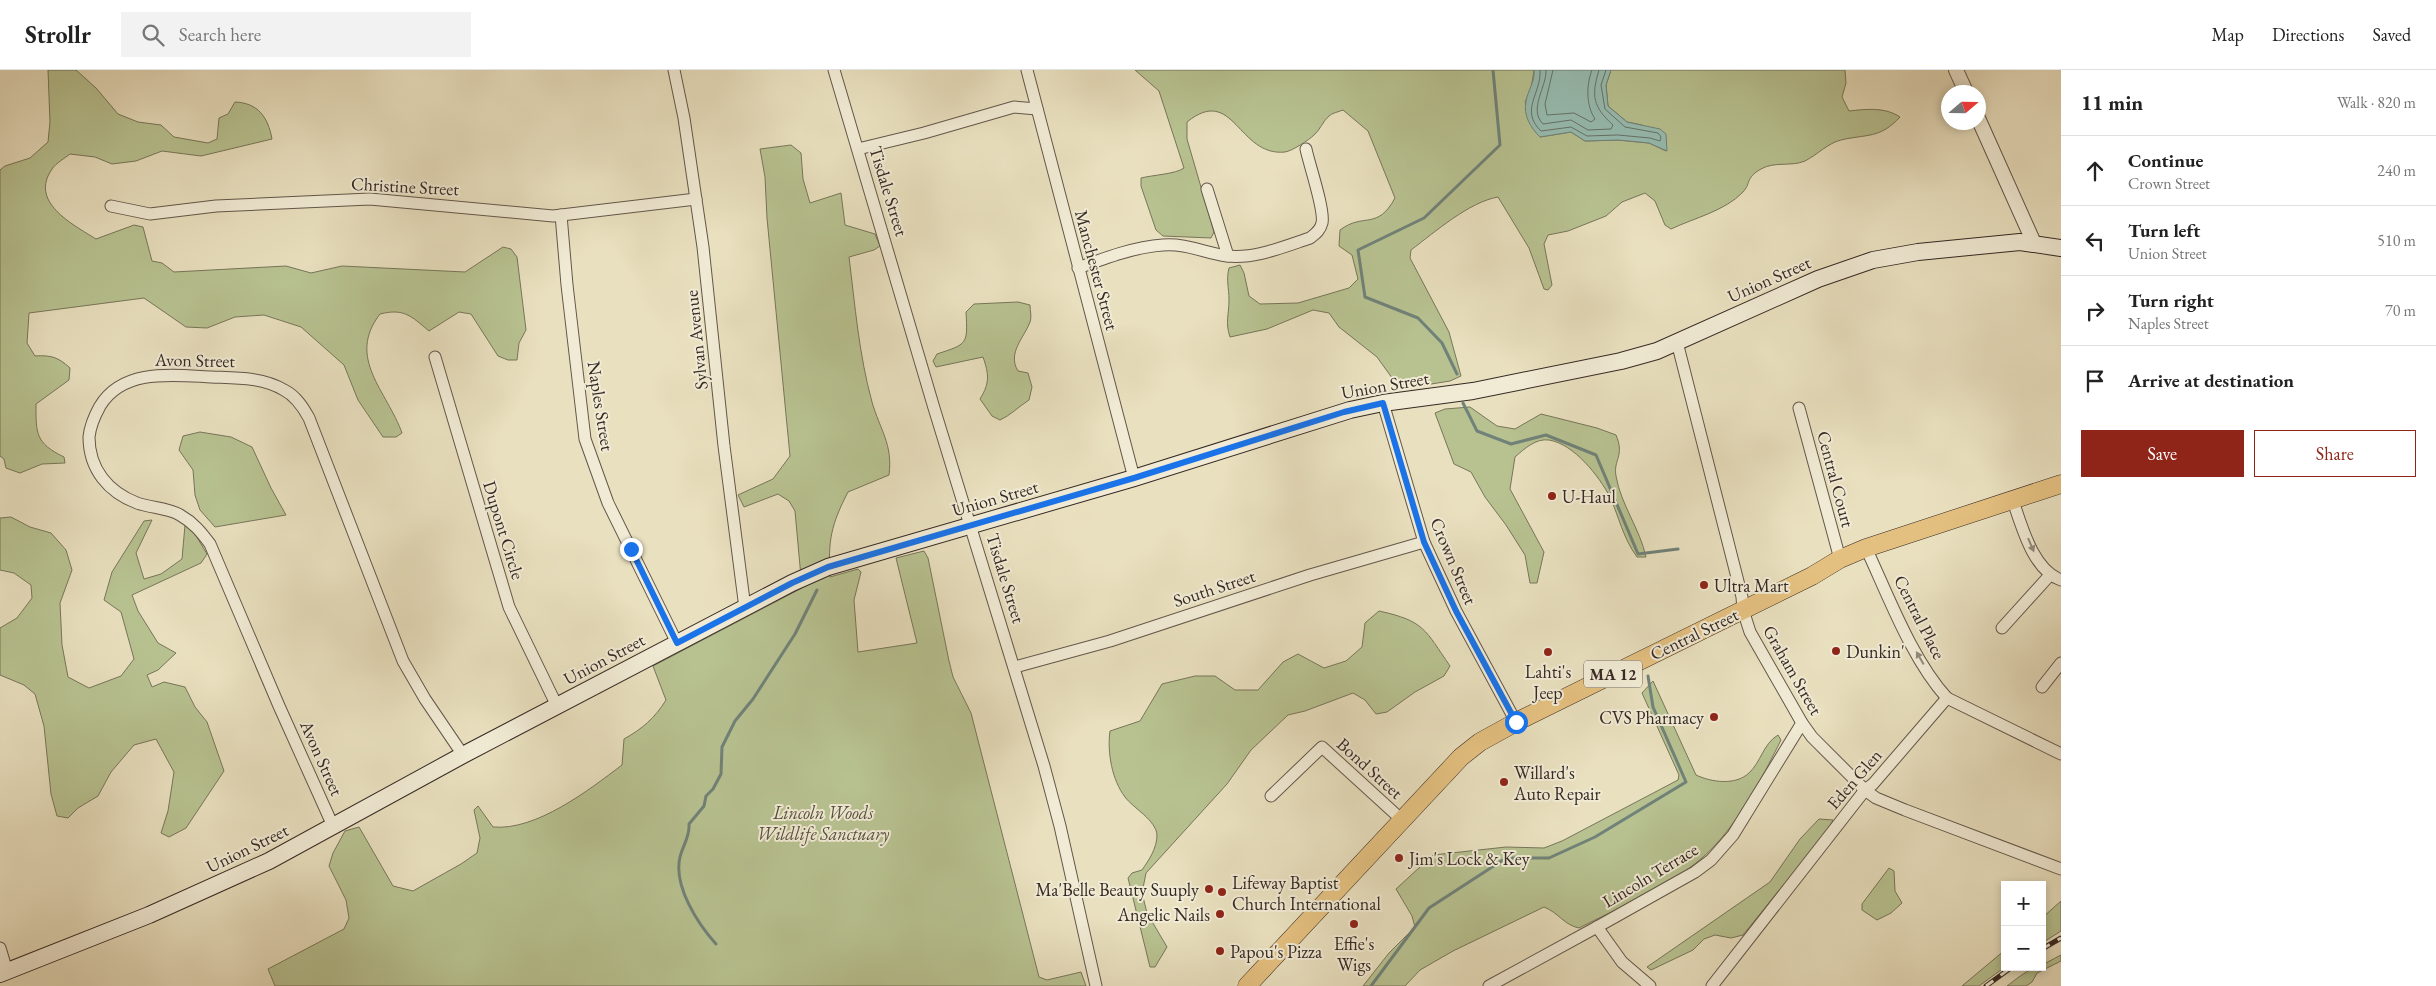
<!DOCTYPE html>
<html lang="en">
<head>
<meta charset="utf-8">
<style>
	:root { --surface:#fff; --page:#f2f2f2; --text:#222; --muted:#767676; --line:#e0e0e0; --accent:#8f2418 }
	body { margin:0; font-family:"EB Garamond",serif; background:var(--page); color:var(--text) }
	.controls { position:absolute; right:15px; bottom:15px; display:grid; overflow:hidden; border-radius:0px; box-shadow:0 2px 8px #0003 }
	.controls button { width:45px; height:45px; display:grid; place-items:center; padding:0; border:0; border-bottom:1px solid var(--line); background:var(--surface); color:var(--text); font:25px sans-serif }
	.compass { position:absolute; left:1941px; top:15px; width:45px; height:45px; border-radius:50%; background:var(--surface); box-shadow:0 2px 8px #0003; rotate:70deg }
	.stop { position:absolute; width:15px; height:15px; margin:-11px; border:4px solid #1a73e8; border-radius:50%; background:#fff }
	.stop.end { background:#1a73e8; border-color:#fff; box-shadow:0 1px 5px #0008 }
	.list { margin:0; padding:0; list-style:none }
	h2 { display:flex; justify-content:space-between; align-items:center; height:65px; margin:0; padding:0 20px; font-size:21px }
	h2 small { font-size:16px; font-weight:400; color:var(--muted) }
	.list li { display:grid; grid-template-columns:32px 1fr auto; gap:15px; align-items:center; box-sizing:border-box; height:70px; padding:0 20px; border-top:1px solid var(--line) }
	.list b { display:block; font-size:19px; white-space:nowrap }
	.list p { margin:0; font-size:16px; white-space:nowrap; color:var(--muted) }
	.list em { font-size:16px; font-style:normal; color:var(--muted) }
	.actions { display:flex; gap:10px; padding:15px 20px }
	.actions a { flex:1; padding:11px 0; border:1px solid var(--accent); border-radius:0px; text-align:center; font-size:18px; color:var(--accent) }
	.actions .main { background:var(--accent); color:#fff }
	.icon { flex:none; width:28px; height:28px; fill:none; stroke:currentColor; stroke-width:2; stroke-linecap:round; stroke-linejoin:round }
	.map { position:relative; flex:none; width:2061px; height:916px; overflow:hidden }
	header { display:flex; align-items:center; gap:30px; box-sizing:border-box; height:70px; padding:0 25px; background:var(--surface); border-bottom:1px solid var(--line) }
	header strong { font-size:24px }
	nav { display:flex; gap:28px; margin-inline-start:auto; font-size:18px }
	.search { width:350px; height:45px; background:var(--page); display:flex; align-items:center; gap:12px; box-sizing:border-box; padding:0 18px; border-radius:0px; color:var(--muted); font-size:19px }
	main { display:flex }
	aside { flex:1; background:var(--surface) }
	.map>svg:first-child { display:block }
	.green { fill:#b8c291; stroke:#77765a }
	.water { fill:#97bdb2; stroke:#708279 }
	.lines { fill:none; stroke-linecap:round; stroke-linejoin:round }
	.shore { stroke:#66736b; stroke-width:1 }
	.stream { stroke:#708279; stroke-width:3 }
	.minor-casing { stroke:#63574b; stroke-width:13 }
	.tertiary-casing { stroke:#63574b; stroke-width:16 }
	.secondary-casing { stroke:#362924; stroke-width:18 }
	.primary-casing { stroke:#362924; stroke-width:19 }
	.minor { stroke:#f1ebd5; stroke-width:11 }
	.tertiary { stroke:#f1ebd5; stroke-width:14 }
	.secondary { stroke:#f1ebd5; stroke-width:16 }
	.primary { stroke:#e4c080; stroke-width:18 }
	.rail-casing { stroke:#362924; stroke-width:5 }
	.rail { stroke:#f1ebd5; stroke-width:3; stroke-dasharray:9; stroke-linecap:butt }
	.oneway { fill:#948a7c }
	.route { stroke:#1a73e8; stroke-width:6 }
	.poi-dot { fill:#8f2418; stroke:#f1ebd5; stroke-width:2 }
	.labels { text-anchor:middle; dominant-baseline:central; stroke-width:4; stroke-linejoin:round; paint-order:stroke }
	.shield { fill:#f1ebd5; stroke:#6e6359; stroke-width:1 }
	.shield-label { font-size:16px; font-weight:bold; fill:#362924 }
	.street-label { font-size:18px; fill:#362924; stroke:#f1ebd5 }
	.poi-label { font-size:18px; fill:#362924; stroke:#f1ebd5; text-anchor:start }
	.park-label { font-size:18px; font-style:italic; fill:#564f3f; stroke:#f1ebd5 }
</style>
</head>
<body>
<header>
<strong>Strollr</strong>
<div class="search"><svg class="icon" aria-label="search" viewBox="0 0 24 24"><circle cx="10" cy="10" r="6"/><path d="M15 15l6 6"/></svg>Search here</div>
<nav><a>Map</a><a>Directions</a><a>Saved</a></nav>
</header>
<main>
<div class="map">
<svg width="2061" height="916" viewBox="0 0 2061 916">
	<rect width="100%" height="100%" fill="#e9e0bf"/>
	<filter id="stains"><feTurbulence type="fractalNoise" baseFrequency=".004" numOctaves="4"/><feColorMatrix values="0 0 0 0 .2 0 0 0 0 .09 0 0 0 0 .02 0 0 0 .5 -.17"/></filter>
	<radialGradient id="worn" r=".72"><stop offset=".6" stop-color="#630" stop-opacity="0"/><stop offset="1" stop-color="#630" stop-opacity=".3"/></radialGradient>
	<!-- green -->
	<g class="green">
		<path d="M 48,0 L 76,0 L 96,18 L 118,44 L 138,52 L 161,55 L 174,67 L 208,73 L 217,69 L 219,48 L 228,44 L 235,32 C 258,33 268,47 272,69 L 201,86 L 162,81 L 136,91 L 112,94 L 95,87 L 70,84 C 65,88 56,93 52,99 C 29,132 72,154 96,169 L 134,155 L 143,157 L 152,191 L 162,193 L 174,202 L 286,196 L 311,203 L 342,196 L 465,202 L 503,177 L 511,179 L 517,187 L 526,260 L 519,273 L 517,290 L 508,290 L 498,286 L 471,244 L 459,242 L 429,261 C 411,246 404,238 380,244 C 346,288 387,321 402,363 L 396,367 L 383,367 L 358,330 L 344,295 L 301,257 L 264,245 L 235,247 L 207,258 L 186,257 L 144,228 L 29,243 L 27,273 L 35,286 C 51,285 58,287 70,298 L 69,310 L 36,334 C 36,363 35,373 64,387 L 65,393 L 42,394 L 20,403 L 6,398 L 4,389 L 0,386 L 0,100 L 5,96 L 30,88 L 48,72 L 50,52 Z"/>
		<path d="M 1135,0 L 1534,0 L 1531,20 L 1525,32 L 1540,67 L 1571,62 L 1585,71 L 1618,70 L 1649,73 L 1666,81 L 1642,55 L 1627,52 L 1608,36 L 1606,15 L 1611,0 L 1845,0 L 1846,13 L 1842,27 L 1849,41 C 1867,39 1885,37 1900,47 C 1880,69 1866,64 1841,70 C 1828,73 1817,85 1805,91 C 1791,97 1775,91 1761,99 C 1745,108 1751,114 1743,122 C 1725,141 1694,148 1671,159 L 1665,155 L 1655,131 L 1645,123 L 1622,132 L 1606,146 L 1568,161 L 1548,165 L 1544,174 L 1552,215 L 1548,220 L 1544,219 L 1529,178 L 1498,127 C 1469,132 1435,162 1411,180 L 1410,188 L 1449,262 L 1461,306 L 1450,311 L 1400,319 L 1377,287 L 1339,257 L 1329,243 L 1313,240 L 1267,259 L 1230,267 C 1225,252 1229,245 1229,230 C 1229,218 1226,210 1229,198 L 1240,195 L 1244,203 L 1249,226 L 1260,234 L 1298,233 L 1349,218 L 1358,209 L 1352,185 L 1339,176 L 1340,160 C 1364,142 1377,161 1395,128 L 1368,61 L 1343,40 C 1338,42 1332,43 1329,46 C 1323,51 1320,60 1314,65 C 1309,70 1292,81 1285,82 C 1238,87 1234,14 1187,52 L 1187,69 L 1214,162 L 1211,168 L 1163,166 L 1156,160 L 1141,116 L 1141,108 C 1153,105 1176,104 1184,98 L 1159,21 Z"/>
		<path d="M 791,75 L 801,83 L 803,109 L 810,133 L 841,123 L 845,155 L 875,164 L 880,176 L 874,180 L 849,187 C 855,235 859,285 872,332 C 880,360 893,374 889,405 L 848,422 C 831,455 828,470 830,507 L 858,499 L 861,502 L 854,530 L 858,582 L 917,573 L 896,488 L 924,481 L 928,488 L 949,591 L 953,607 L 971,643 L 1039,907 L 1047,910 L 1081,902 L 1086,916 L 275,916 L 268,899 L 344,859 L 349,848 L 346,830 L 329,796 L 333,783 L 345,761 L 359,757 L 393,816 L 413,821 L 461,794 L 477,783 L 480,768 L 474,740 L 478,736 L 493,757 C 536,761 589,720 622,695 L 624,669 C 642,659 655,648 666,630 L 653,596 L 802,518 L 795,441 L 789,431 L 778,424 L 744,437 L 738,425 L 773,409 L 790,386 L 767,148 L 765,107 L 760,79 Z"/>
		<path d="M 1018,232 L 1030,235 C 1030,241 1032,247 1030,252 C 1024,268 1007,283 1018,301 L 1028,303 L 1032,317 L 1029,330 C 1018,337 1011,345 1000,350 L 992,346 L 980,329 C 990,313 989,304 983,287 L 936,297 L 933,291 L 937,284 C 967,274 968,275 966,242 L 974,234 Z"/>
		<path d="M 1470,337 L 1497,356 L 1515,359 L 1541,344 L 1597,358 L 1616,365 C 1625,386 1613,390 1616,406 C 1621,435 1640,459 1646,487 L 1637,487 C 1623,468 1619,447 1610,427 C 1599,406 1574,374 1549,370 C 1536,368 1524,379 1515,387 L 1510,419 L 1544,482 L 1537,513 L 1530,513 L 1525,485 L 1506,455 L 1485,427 L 1471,402 L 1454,394 L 1435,343 L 1445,339 Z"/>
		<polygon points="200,362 231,367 252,377 271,418 286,445 215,457 200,440 195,425 193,400 179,380 183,366"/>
		<polygon points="11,447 30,457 51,463 66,480 72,500 60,533 62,575 68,607 89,618 121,606 134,589 121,542 104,530 112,502 144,451 152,450 136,483 144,509 161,504 182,489 185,455 195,464 207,484 201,493 132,525 138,541 158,573 176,583 158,600 147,605 152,617 164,612 185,617 195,637 207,652 224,701 186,758 169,767 161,763 168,741 174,702 156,669 134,675 111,702 98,726 78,738 68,748 57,746 51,724 44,656 35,624 24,615 0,605 0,558 17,548 32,528 31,515 14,503 0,500 0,448"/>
		<path d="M 1379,541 C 1425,551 1425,560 1450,596 L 1444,606 L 1415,622 L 1387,642 L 1376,644 L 1365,630 L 1353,623 L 1305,641 L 1288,645 L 1251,680 L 1227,714 L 1146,803 L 1142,823 L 1147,843 L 1167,877 L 1155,897 L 1150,897 L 1128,808 L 1132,803 L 1142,800 C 1149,790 1157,778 1157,765 C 1156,750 1133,738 1125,727 C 1112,710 1107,682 1110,661 L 1140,651 L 1162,614 L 1195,606 L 1215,606 L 1235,620 L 1258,620 L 1283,592 L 1298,584 L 1324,598 L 1346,591 L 1362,577 L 1365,553 Z"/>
		<path d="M 1653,611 L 1696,705 C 1711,712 1735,716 1749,703 C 1761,692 1763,674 1778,665 L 1781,670 C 1760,712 1734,763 1696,793 C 1662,820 1618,838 1579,858 C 1564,855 1559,843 1544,837 L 1453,881 L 1420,900 L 1405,916 L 1363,916 L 1389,883 L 1415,857 L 1412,846 L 1396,819 L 1433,785 L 1506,777 L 1544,778 L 1562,771 L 1678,710 L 1679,705 L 1642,623 Z"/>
		<polygon points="1819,749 1833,750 1828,760 1743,865 1731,868 1715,865 1704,869 1693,880 1651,900 1647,897 1770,812 1800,769"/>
		<polygon points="1889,798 1894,801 1895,821 1902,833 1891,843 1877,850 1862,840 1862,834"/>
		<polygon points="2061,831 2061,861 2042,873 2042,848"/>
		<polygon points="2005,880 2005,897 1979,916 1962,916"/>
		<path d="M 2061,885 L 2061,891 L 2037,903 L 2032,912 L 2026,916 L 2007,916 C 2017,909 2029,897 2042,897 L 2042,895 Z"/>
	</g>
	<!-- water -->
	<path class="water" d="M 1534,0 L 1611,0 L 1606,15 L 1608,36 L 1627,52 L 1660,59 L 1666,64 L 1667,81 L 1649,73 L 1618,70 L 1585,71 L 1571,62 L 1540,67 C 1531,58 1523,46 1526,31 C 1528,20 1535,12 1534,0 Z"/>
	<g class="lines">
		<!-- shore -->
		<g class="shore">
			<path d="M 1540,0 C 1542,23 1519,40 1541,61 L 1571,57 L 1587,66 L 1618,65 L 1650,68 L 1660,71 L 1661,67 L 1658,63 L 1625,57 L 1605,39 L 1601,15 L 1606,0"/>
			<path d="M 1546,0 C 1547,17 1528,39 1543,54 L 1571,50 L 1588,60 L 1611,59 L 1613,55 C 1593,37 1591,26 1599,0"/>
			<path d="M 1553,0 L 1545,34 L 1547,45 L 1574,43 L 1591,52 L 1595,49 C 1586,35 1586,16 1592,0"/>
		</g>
		<!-- stream -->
		<g class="stream">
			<polyline points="1457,304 1442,273 1418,248 1365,227 1358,180 1424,148 1500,75 1493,0"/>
			<polyline points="1463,333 1477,361 1511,374 1546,365 1596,385 1638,484 1678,479"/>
			<path d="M 716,874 C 698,854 673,816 680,787 C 683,775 690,767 689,754 L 704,736 L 706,726 L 713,719 L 721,704 L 722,677 L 735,651 L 753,629 L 795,564 L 817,520"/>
			<polyline points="1371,916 1429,838 1506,788 1549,788 1595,767 1686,712 1653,637 1648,606"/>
		</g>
		<defs>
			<g id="minor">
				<polyline points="674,0 684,48 703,177 724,376 745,538"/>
				<polyline points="834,0 934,338 1044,696 1060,756 1096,916"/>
				<polyline points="1027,0 1134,408"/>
				<polyline points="858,79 924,63 1014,37 1037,39"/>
				<polyline points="1207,119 1228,186"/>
				<polyline points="111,136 150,144 216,136 370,129 553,146 696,129"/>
				<polyline points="561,145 567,215 585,369 608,433 677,573"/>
				<path d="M 1078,198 C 1105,188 1134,177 1163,175 C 1186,173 1205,183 1227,186 C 1255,189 1283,177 1310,168 C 1315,164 1320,161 1322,153 C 1325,140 1309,94 1306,79"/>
				<polyline points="1677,272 1742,527 1743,540 1750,562 1802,653 1812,667 1865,720 1876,728 1905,740 2061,799"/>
				<polyline points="435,287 509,537 557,636"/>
				<polyline points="1383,333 1424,472 1456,541 1516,652"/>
				<polyline points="1799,338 1840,489"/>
				<path d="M 2013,431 C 2022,457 2033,500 2061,510"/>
				<path d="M 1866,478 C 1888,525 1912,590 1947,628"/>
				<polyline points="2002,558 2050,505"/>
				<polyline points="1015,597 1110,571 1310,505 1424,472"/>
				<polyline points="2042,617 2061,593"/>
				<polyline points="1271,726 1322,677 1402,750"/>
				<path d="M 333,756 L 279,636 L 210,474 C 201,462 194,453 180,445 C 168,438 151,438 137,433 C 108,422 89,399 89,367 C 90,357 95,345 100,336 C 123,298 173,305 211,307 C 236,308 262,307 284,320 C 296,326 303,337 309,348 L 403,591 L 425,629 L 463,685"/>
				<polyline points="1597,857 1622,892 1650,916"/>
				<polyline points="0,878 7,901"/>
				<polyline points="1489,916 1597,857 1695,802 1711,790 1733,765 1802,653"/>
				<polyline points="1712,916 1865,720 1873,714 1947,628 2061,684"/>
			</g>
			<g id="tertiary">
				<polyline points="1956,0 1966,22"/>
				<polyline points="1978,48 2034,173"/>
			</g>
			<polyline id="secondary" points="0,904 149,845 269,791 463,685 792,513 828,497 1134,408 1350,340 1383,333 1473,321 1621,291 1657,281 1818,209 1873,190 1918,182 2020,172 2061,178"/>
			<polyline id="primary" points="1247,916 1461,687 1480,672 1520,650 1812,506 1840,489 1866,478 2061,414"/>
		</defs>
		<!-- minor casing -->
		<use href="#minor" class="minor-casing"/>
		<!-- tertiary casing -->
		<use href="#tertiary" class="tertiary-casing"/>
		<!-- secondary casing -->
		<use href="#secondary" class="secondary-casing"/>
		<!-- primary casing -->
		<use href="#primary" class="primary-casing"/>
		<!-- minor -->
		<use href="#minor" class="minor"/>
		<!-- tertiary -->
		<use href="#tertiary" class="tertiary"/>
		<!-- secondary -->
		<use href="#secondary" class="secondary"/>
		<!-- primary -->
		<use href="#primary" class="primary"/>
		<defs>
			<g id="rail">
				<polyline points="2042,879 2061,868"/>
				<polyline points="1986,916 2012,897"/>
			</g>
		</defs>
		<!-- rail casing -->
		<use href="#rail" class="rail-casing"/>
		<!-- rail -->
		<use href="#rail" class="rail"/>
	</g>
	<!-- one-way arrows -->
	<defs><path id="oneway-solid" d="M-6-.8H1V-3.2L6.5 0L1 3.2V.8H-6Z" transform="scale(1.25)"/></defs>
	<g class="oneway">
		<use href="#oneway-solid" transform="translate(2031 475) rotate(67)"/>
		<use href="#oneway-solid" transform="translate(1920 588) rotate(-120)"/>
	</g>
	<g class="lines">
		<!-- route -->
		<polyline class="route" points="631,479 677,573 792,513 828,497 1134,408 1344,342 1383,333 1424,472 1456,541 1516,652"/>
	</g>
	<!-- markers -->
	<g class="poi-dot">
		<circle cx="1552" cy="426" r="5"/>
		<circle cx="1704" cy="515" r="5"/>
		<circle cx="1836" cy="581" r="5"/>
		<circle cx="1548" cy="582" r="5"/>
		<circle cx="1714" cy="647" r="5"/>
		<circle cx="1504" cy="712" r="5"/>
		<circle cx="1399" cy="788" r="5"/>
		<circle cx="1209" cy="819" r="5"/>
		<circle cx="1222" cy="822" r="5"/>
		<circle cx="1220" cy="844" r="5"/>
		<circle cx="1354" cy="854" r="5"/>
		<circle cx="1220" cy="881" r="5"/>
	</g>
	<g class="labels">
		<!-- shield labels -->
		<rect class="shield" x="1584" y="590.5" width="58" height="27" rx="4"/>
		<g class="shield-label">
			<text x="1613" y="604">MA 12</text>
		</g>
		<!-- street labels -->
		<g class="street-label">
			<text transform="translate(405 116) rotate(3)">Christine Street</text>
			<text transform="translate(889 121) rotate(73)">Tisdale Street</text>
			<text transform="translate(1097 200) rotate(75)">Manchester Street</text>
			<text transform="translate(1769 209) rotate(-24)">Union Street</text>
			<text transform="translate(696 270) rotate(-96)">Sylvan Avenue</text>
			<text transform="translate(195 290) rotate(1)">Avon Street</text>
			<text transform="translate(1385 315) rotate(-10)">Union Street</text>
			<text transform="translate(601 336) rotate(81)">Naples Street</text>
			<text transform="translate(1836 409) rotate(75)">Central Court</text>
			<text transform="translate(995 428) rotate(-16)">Union Street</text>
			<text transform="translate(504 460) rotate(73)">Dupont Circle</text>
			<text transform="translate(1454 491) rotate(67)">Crown Street</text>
			<text transform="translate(1006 508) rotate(73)">Tisdale Street</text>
			<text transform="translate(1214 518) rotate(-18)">South Street</text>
			<text transform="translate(1920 547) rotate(63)">Central Place</text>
			<text transform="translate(1694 564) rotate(-26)">Central Street</text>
			<text transform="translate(604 589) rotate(-28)">Union Street</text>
			<text transform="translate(1793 600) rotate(60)">Graham Street</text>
			<text transform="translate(322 688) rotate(66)">Avon Street</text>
			<text transform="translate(1370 698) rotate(42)">Bond Street</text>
			<text transform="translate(1854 709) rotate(-49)">Eden Glen</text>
			<text transform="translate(247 778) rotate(-26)">Union Street</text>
			<text transform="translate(1650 805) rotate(-31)">Lincoln Terrace</text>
		</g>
		<!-- poi labels -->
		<g class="poi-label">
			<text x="1562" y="426">U-Haul</text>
			<text x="1714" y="515">Ultra Mart</text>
			<text x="1846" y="581">Dunkin'</text>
			<text x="1548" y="601" text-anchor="middle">Lahti's<tspan x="1548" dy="21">Jeep</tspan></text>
			<text x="1704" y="647" text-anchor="end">CVS Pharmacy</text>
			<text x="1514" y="702">Willard's<tspan x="1514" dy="21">Auto Repair</tspan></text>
			<text x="1409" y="788">Jim's Lock &amp; Key</text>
			<text x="1232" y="812">Lifeway Baptist<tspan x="1232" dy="21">Church International</tspan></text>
			<text x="1199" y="819" text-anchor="end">Ma'Belle Beauty Suuply</text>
			<text x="1210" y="844" text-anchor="end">Angelic Nails</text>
			<text x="1354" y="873" text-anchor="middle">Effie's<tspan x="1354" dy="21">Wigs</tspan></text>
			<text x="1230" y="881">Papou's Pizza</text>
		</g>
		<!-- park labels -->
		<g class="park-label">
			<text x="823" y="742">Lincoln Woods<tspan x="823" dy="21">Wildlife Sanctuary</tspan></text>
		</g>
	</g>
	<rect width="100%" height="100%" filter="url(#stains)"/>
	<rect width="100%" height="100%" fill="url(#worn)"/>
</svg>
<div class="controls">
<button>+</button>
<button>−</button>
</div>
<svg class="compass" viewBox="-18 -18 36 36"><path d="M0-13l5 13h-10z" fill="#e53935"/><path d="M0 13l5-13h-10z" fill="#767676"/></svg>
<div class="stop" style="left:1516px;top:652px"></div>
<div class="stop end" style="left:631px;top:479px"></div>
</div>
<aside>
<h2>11 min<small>Walk · 820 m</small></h2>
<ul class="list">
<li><svg class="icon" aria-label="ahead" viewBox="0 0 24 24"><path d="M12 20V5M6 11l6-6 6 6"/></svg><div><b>Continue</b><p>Crown Street</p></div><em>240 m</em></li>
<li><svg class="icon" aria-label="left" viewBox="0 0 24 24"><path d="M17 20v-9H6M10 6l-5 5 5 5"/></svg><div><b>Turn left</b><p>Union Street</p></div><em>510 m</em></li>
<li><svg class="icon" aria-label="right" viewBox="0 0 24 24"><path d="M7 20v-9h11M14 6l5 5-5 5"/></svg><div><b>Turn right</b><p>Naples Street</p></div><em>70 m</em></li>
<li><svg class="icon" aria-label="arrive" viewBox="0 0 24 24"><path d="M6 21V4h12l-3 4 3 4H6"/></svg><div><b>Arrive at destination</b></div></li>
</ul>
<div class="actions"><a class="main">Save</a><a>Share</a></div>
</aside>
</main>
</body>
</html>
